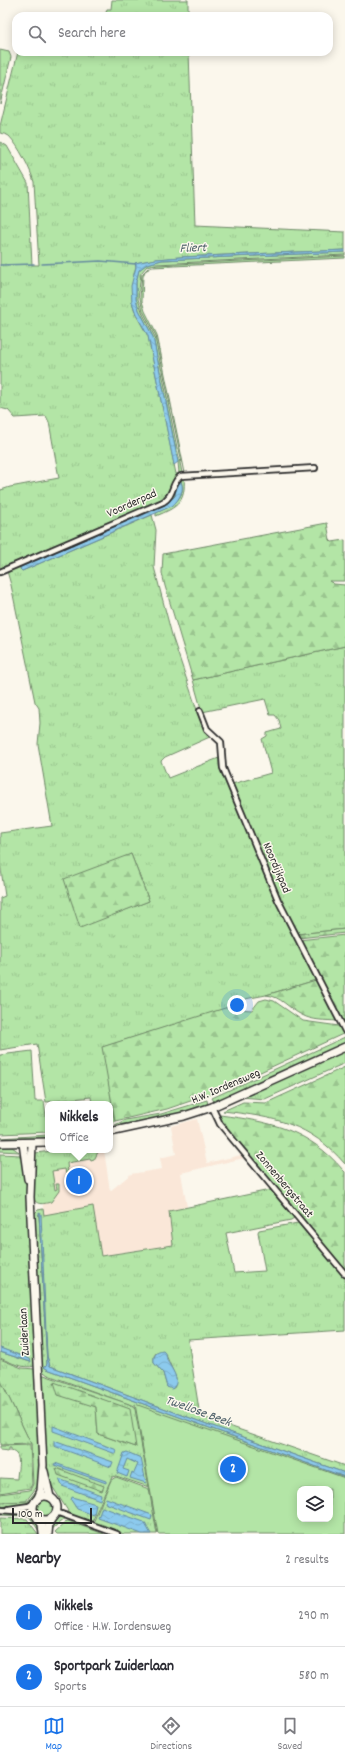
<!DOCTYPE html>
<html lang="en">
<head>
<meta charset="utf-8">
<style>
	:root { --surface:#fff; --page:#f7f7f7; --text:#2b2b33; --muted:#7c7c81; --line:#e1e1e2; --accent:#1a73e8 }
	body { margin:0; font-family:Dekko,sans-serif; background:var(--page); color:var(--text) }
	.controls { position:absolute; right:12px; bottom:12px; display:grid; overflow:hidden; border-radius:8px; box-shadow:0 2px 10px #0003 }
	.controls button { width:36px; height:36px; display:grid; place-items:center; padding:0; border:0; border-bottom:1px solid var(--line); background:var(--surface); color:var(--text); font:20px sans-serif }
	.scale { position:absolute; left:12px; bottom:10px; width:80px; box-sizing:border-box; padding-left:4px; border:2px solid #2b2b2b; border-top:0; font-size:11px; line-height:14px; white-space:nowrap; color:#2b2b2b; -webkit-text-stroke:3px #fbf7ec; paint-order:stroke }
	.you { position:absolute; left:237px; top:1005px; width:14px; height:14px; margin:-10px; border:3px solid #fff; border-radius:50%; background:#1a73e8; box-shadow:0 0 0 6px #1a73e833 }
	.badge { display:grid; place-items:center; width:26px; height:26px; border-radius:50%; background:var(--accent); color:#fff; font-size:13px; font-weight:700 }
	.pin { position:absolute; translate:-50% -50%; border:2px solid #fff; box-shadow:0 1px 4px #0006 }
	.popup { position:absolute; left:45px; top:1101px; width:68px; height:52px; box-sizing:border-box; display:grid; place-content:center; border-radius:8px; background:var(--surface); filter:drop-shadow(0 1px 3px #0005); font-size:13px; white-space:nowrap; color:var(--muted) }
	.popup b { font-size:15px; color:var(--text) }
	.popup::after { content:''; position:absolute; left:50%; top:100%; margin-left:-8px; border:8px solid transparent; border-top-color:var(--surface) }
	.list { margin:0; padding:0; list-style:none }
	h2 { display:flex; justify-content:space-between; align-items:center; height:52px; margin:0; padding:0 16px; font-size:17px }
	h2 small { font-size:13px; font-weight:400; color:var(--muted) }
	.list li { display:grid; grid-template-columns:26px 1fr auto; gap:12px; align-items:center; box-sizing:border-box; height:60px; padding:0 16px; border-top:1px solid var(--line) }
	.list b { display:block; font-size:15px; white-space:nowrap }
	.list p { margin:0; font-size:13px; white-space:nowrap; color:var(--muted) }
	.list em { font-size:13px; font-style:normal; color:var(--muted) }
	.icon { flex:none; width:22px; height:22px; fill:none; stroke:currentColor; stroke-width:2; stroke-linecap:round; stroke-linejoin:round }
	.map { position:relative; flex:none; width:345px; height:1534px; overflow:hidden }
	.search { position:absolute; background:var(--surface); box-shadow:0 2px 10px #0003; left:12px; right:12px; top:12px; height:44px; display:flex; align-items:center; gap:10px; box-sizing:border-box; padding:0 14px; border-radius:12px; color:var(--muted); font-size:15px }
	.sheet { height:172px; background:var(--surface) }
	nav { display:flex; justify-content:space-around; align-items:center; box-sizing:border-box; height:56px; border-top:1px solid var(--line); background:var(--surface); font-size:11px; color:var(--muted) }
	nav a { display:grid; justify-items:center; gap:2px }
	nav .on { color:var(--accent) }
	.map>svg:first-child { display:block }
	.built { fill:#fae7d8 }
	.grass { fill:url(#grass-tufts); stroke:#6f8868; fill-rule:evenodd }
	.forest { fill:url(#forest-firs); stroke:#6f8868 }
	.park { fill:#b3e5a6; stroke:#6f8868; fill-rule:evenodd }
	.water { fill:url(#water-waves); stroke:#658a9f }
	.lines { fill:none; stroke-linecap:round; stroke-linejoin:round }
	.stream { stroke:#658a9f; stroke-width:1.5 }
	.street-casing { stroke:#2b2b2b; stroke-width:8 }
	.secondary-casing { stroke:#2b2b2b; stroke-width:10 }
	.street { stroke:#fbf7ec; stroke-width:4.5 }
	.secondary { stroke:#fbf7ec; stroke-width:7 }
	.labels { text-anchor:middle; dominant-baseline:central; stroke-width:3; stroke-linejoin:round; paint-order:stroke }
	.street-label { font-size:12px; fill:#2b2b2b; stroke:#fbf7ec }
	.water-label { font-size:13px; font-style:italic; fill:#485b65; stroke:#fbf7ec }
</style>
</head>
<body>
<div class="map">
<svg width="345" height="1534" viewBox="0 0 345 1534">
	<defs>
		<pattern id="grass-tufts" width="24" height="20" patternUnits="userSpaceOnUse"><rect width="24" height="20" fill="#b3e5a6"/><path d="M3 7l-1-3M5 7V3M7 7l1-3M15 17l-1-3M17 17v-4M19 17l1-3" fill="none" stroke="#9ac58f"/></pattern>
		<pattern id="forest-firs" width="22" height="20" patternUnits="userSpaceOnUse"><rect width="22" height="20" fill="#b3e5a6"/><path d="M5 1l3.5 6h-7zM16 11l3.5 6h-7z" fill="#9ac58f"/></pattern>
		<pattern id="water-waves" width="16" height="10" patternUnits="userSpaceOnUse"><rect width="16" height="10" fill="#8ccaed"/><path d="M0 5q4-4 8 0t8 0" fill="none" stroke="#79aecb"/></pattern>
	</defs>
	<rect width="100%" height="100%" fill="#fbf7ec"/>
	<filter id="ink" filterUnits="userSpaceOnUse"><feTurbulence type="fractalNoise" baseFrequency=".025" numOctaves="2"/><feDisplacementMap in="SourceGraphic" scale="8" xChannelSelector="R" yChannelSelector="G"/><feConvolveMatrix kernelMatrix="1 2 1 2 8 2 1 2 1" color-interpolation-filters="sRGB"/></filter>
	<g filter="url(#ink)">
		<!-- built -->
		<polygon class="built" points="197,1119 207,1163 241,1155 244,1158 181,1173 187,1207 169,1211 174,1245 100,1256 43,1215 43,1162 99,1150 104,1150 110,1191 131,1174 162,1169 160,1158 176,1154 171,1126"/>
		<!-- grass -->
		<g class="grass">
			<polygon points="112,0 188,0 188,16 105,16 107,9 111,9"/>
			<polygon points="0,50 9,52 11,57 0,104"/>
			<path d="M 18,52 L 189,52 L 195,225 L 345,232 L 345,250 L 180,257 L 156,259 L 135,263 L 136,266 L 134,274 L 132,302 L 136,315 L 148,336 L 176,474 L 179,473 L 178,462 L 153,337 L 139,310 L 136,299 L 136,282 L 139,270 L 147,264 L 162,260 L 345,252 L 345,255 L 156,264 L 147,266 L 141,273 L 138,299 L 143,314 L 155,337 L 182,473 L 175,479 L 170,494 L 162,501 L 0,570 L 0,489 L 1,490 L 10,487 L 59,478 L 49,422 L 46,416 L 15,418 L 8,410 L 0,408 L 0,142 L 7,146 L 28,183 L 32,265 L 39,265 L 34,182 C 31,170 18,145 9,136 C 6,134 3,134 0,133 L 0,126 Z"/>
			<polygon points="345,256 345,258 152,267 145,271 143,276 142,301 145,311 157,335 185,473 184,473 156,336 143,311 140,298 142,274 148,268 157,265"/>
			<path d="M 184,477 C 186,502 178,507 156,516 L 156,513 C 169,507 187,500 181,481 C 178,485 178,488 176,493 C 173,502 162,507 154,509 L 165,503 L 176,481 Z"/>
			<path d="M 150,509 L 151,510 L 21,567 L 20,569 L 22,571 L 152,515 L 156,530 L 154,567 L 173,639 L 201,722 L 205,729 L 212,736 L 165,757 L 161,761 L 168,778 L 219,758 L 219,764 L 287,924 L 316,980 L 266,995 L 245,999 L 244,1002 L 227,1008 L 103,1047 L 115,1121 L 110,1123 L 110,1104 L 92,1104 L 91,1097 L 46,1102 L 37,1044 L 0,1050 L 0,898 L 5,896 L 0,863 L 0,833 L 52,826 L 38,744 L 40,723 L 39,708 L 35,702 L 11,585 L 7,571 ZM 131,854 L 149,901 L 104,918 L 129,855 Z"/>
			<polygon points="345,646 345,929 297,934 282,904 232,784 271,773 262,739 267,736 267,733 281,729 279,720 275,715 270,715 265,699 202,712 193,680"/>
			<polygon points="345,1037 345,1043 215,1103 212,1098"/>
			<polygon points="345,1050 345,1063 265,1099 241,1097"/>
			<polygon points="32,1051 35,1101 44,1101 48,1132 0,1134 0,1055"/>
			<polygon points="207,1100 208,1105 155,1120 115,1125 125,1120 161,1114"/>
			<polygon points="48,1135 48,1138 0,1140 0,1138"/>
			<polygon points="0,1147 12,1147 19,1152 0,1151"/>
			<path d="M 61,1150 L 99,1150 L 94,1160 L 91,1161 L 90,1159 L 67,1163 L 68,1173 L 66,1174 L 65,1169 L 52,1171 L 55,1190 L 57,1189 L 56,1184 L 59,1184 L 59,1191 L 51,1202 C 43,1204 35,1206 33,1196 L 35,1153 Z"/>
			<path d="M 0,1154 L 21,1155 L 26,1174 L 35,1366 C 23,1369 12,1363 0,1358 L 0,1352 L 30,1362 L 31,1360 L 0,1348 Z"/>
			<path d="M 270,1190 L 294,1218 L 291,1220 L 226,1233 L 234,1273 L 265,1271 L 258,1232 L 259,1230 L 298,1223 L 345,1279 L 345,1330 L 188,1340 L 200,1416 L 345,1466 L 345,1473 L 201,1422 L 50,1366 L 47,1356 L 39,1214 L 47,1364 L 44,1367 L 47,1369 L 345,1477 L 345,1480 L 305,1466 L 158,1534 L 134,1406 L 48,1375 L 41,1370 L 34,1214 L 38,1210 L 43,1209 L 44,1215 L 93,1206 L 101,1256 L 173,1245 L 169,1211 ZM 156,1353 L 166,1355 L 176,1378 L 174,1388 L 167,1387 L 163,1373 L 154,1363 L 154,1356 Z"/>
			<polygon points="0,1359 22,1368 35,1369 40,1465 39,1484 26,1501 0,1502 0,1494 30,1490 33,1484 31,1444 0,1379"/>
			<path d="M 41,1374 L 129,1404 L 135,1409 L 149,1487 L 116,1476 L 112,1477 L 92,1522 L 70,1514 L 52,1486 L 49,1484 L 45,1459 ZM 96,1407 L 136,1447 L 98,1434 Z"/>
			<path d="M 30,1445 L 32,1484 L 30,1488 L 0,1493 L 0,1478 L 17,1479 C 17,1469 23,1454 11,1451 L 11,1448 L 9,1448 L 9,1451 L 0,1450 L 0,1446 Z"/>
			<polygon points="116,1477 149,1489 157,1534 124,1534 93,1523 111,1480"/>
			<path d="M 39,1487 C 33,1508 19,1505 0,1507 L 0,1503 L 28,1501 Z"/>
			<circle cx="45" cy="1508" r="8"/>
			<polygon points="0,1512 30,1514 39,1524 39,1531 29,1516 0,1515"/>
			<path d="M 62,1517 L 65,1518 L 51,1530 C 52,1522 53,1517 62,1517 Z"/>
			<polygon points="0,1518 27,1519 38,1534 0,1534"/>
			<polygon points="67,1521 68,1521 104,1534 57,1534 55,1532"/>
		</g>
		<!-- forest -->
		<g class="forest">
			<polygon points="327,523 330,540 332,542 345,540 345,581 329,581 334,584 345,585 345,646 193,680 165,586 162,573 163,554"/>
			<polygon points="131,854 149,901 80,928 64,879"/>
			<polygon points="345,929 345,933 298,938 297,934"/>
			<polygon points="345,935 345,1025 299,940"/>
			<path d="M 316,980 L 337,1021 C 325,1020 313,1021 302,1015 C 289,1009 281,996 266,995 Z"/>
			<polygon points="266,999 274,1001 303,1021 339,1026 345,1033 217,1092 167,1109 115,1121 102,1047 244,1002 243,1005 237,1009 252,1010 259,1001"/>
			<path d="M 345,1067 L 345,1164 C 310,1123 274,1117 223,1111 L 243,1102 L 266,1103 Z"/>
			<path d="M 220,1115 C 271,1122 308,1129 343,1170 L 345,1172 L 345,1269 L 222,1123 Z"/>
			<polygon points="0,1379 31,1444 0,1445"/>
			<polygon points="54,1382 130,1409 136,1447 98,1434 96,1407 58,1395"/>
			<polygon points="56,1468 104,1486 102,1491 58,1475"/>
		</g>
		<!-- park -->
		<path class="park" d="M 135,1404 L 345,1478 L 345,1534 L 158,1534 ZM 300,1489 L 330,1489 L 330,1519 L 300,1519 Z"/>
		<!-- water -->
		<g class="water">
			<polygon points="345,250 345,252 162,260 147,264 139,270 136,282 136,299 139,310 153,337 178,462 174,465 148,336 136,314 132,302 131,286 136,267 135,263 156,259 180,257"/>
			<path d="M 180,480 C 186,489 179,500 172,506 L 22,571 L 20,569 L 21,567 L 168,503 L 175,496 L 177,482 Z"/>
			<polygon points="39,1213 41,1214 47,1356 50,1366 201,1422 345,1473 345,1477 47,1369 44,1367 47,1364"/>
			<polygon points="0,1348 30,1359 31,1362 0,1352"/>
			<path d="M 163,1351 C 167,1354 166,1358 168,1362 C 172,1370 182,1381 172,1389 L 167,1387 L 163,1373 L 154,1363 C 153,1355 156,1352 163,1351 Z"/>
			<polygon points="53,1426 117,1450 116,1454 53,1431"/>
			<polygon points="54,1441 113,1462 111,1467 54,1446"/>
			<polygon points="127,1452 141,1458 146,1483 130,1478 132,1472 134,1473 138,1464 127,1459 123,1469 129,1471 127,1477 117,1473 124,1453"/>
			<polygon points="55,1463 106,1481 106,1483 54,1465"/>
			<polygon points="59,1479 101,1495 100,1500 62,1486"/>
			<polygon points="72,1497 96,1504 94,1515 77,1509 71,1500"/>
			<polygon points="106,1498 152,1515 151,1520 105,1503"/>
			<polygon points="102,1507 144,1522 151,1534 142,1534 98,1518"/>
		</g>
		<g class="lines">
			<!-- stream -->
			<g class="stream">
				<polyline points="42,264 100,261 136,264"/>
				<polyline points="0,265 34,264"/>
			</g>
			<defs>
				<g id="street">
					<path d="M 0,572 L 163,502 C 175,495 171,482 181,476 L 315,468"/>
					<polyline points="200,711 207,729 221,742 223,768 278,900 345,1031"/>
					<polyline points="212,1107 220,1124 345,1274"/>
					<polyline points="9,1509 29,1506 34,1503"/>
					<polyline points="0,1510 29,1512 34,1514"/>
					<polyline points="56,1512 117,1534"/>
				</g>
				<g id="secondary">
					<polyline points="110,1132 184,1116 212,1107 345,1047"/>
					<polyline points="0,1143 48,1142"/>
					<polyline points="23,1143 28,1179"/>
					<polyline points="32,1143 30,1197 43,1465 41,1491 38,1498"/>
					<polyline points="44,1471 50,1497"/>
					<circle cx="45" cy="1508" r="12"/>
					<polyline points="38,1519 42,1524 43,1534"/>
					<polyline points="48,1534 49,1523 52,1518"/>
				</g>
			</defs>
			<!-- street casing -->
			<use href="#street" class="street-casing"/>
			<!-- secondary casing -->
			<use href="#secondary" class="secondary-casing"/>
			<!-- street -->
			<use href="#street" class="street"/>
			<!-- secondary -->
			<use href="#secondary" class="secondary"/>
		</g>
	</g>
	<g class="labels">
		<!-- street labels -->
		<g class="street-label">
			<text transform="translate(132 504) rotate(-24)">Voorderpad</text>
			<text transform="translate(276 868) rotate(67)">Noordijkpad</text>
			<text transform="translate(226 1087) rotate(-23)">H.W. Iordensweg</text>
			<text transform="translate(284 1185) rotate(50)">Zonnenbergstraat</text>
			<text transform="translate(25 1332) rotate(-93)">Zuiderlaan</text>
		</g>
		<!-- water labels -->
		<g class="water-label">
			<text transform="translate(193 249) rotate(-2)">Fliert</text>
			<text transform="translate(198 1412) rotate(20)">Twellose Beek</text>
		</g>
	</g>
</svg>
<div class="controls">
<button><svg class="icon" aria-label="layers" viewBox="0 0 24 24"><path d="M12 4l9 5-9 5-9-5zM3 14l9 5 9-5"/></svg></button>
</div>
<div class="scale">100 m</div>
<div class="you"></div>
<div class="pin badge" style="left:79px;top:1181px">1</div>
<div class="popup"><b>Nikkels</b>Office</div>
<div class="pin badge" style="left:233px;top:1469px">2</div>
<div class="search"><svg class="icon" aria-label="search" viewBox="0 0 24 24"><circle cx="10" cy="10" r="6"/><path d="M15 15l6 6"/></svg>Search here</div>
</div>
<section class="sheet">
<h2>Nearby<small>2 results</small></h2>
<ul class="list">
<li><span class="badge">1</span><div><b>Nikkels</b><p>Office · H.W. Iordensweg</p></div><em>290 m</em></li>
<li><span class="badge">2</span><div><b>Sportpark Zuiderlaan</b><p>Sports</p></div><em>580 m</em></li>
</ul>
</section>
<nav>
<a class="on"><svg class="icon" aria-label="map" viewBox="0 0 24 24"><path d="M3 6l6-2 6 2 6-2v14l-6 2-6-2-6 2zM9 4v14M15 6v14"/></svg>Map</a>
<a><svg class="icon" aria-label="directions" viewBox="0 0 24 24"><path d="M12 3l9 9-9 9-9-9zM9 14v-3h6M13 9l2 2-2 2"/></svg>Directions</a>
<a><svg class="icon" aria-label="saved" viewBox="0 0 24 24"><path d="M7 4h10v16l-5-4-5 4z"/></svg>Saved</a>
</nav>
</body>
</html>
